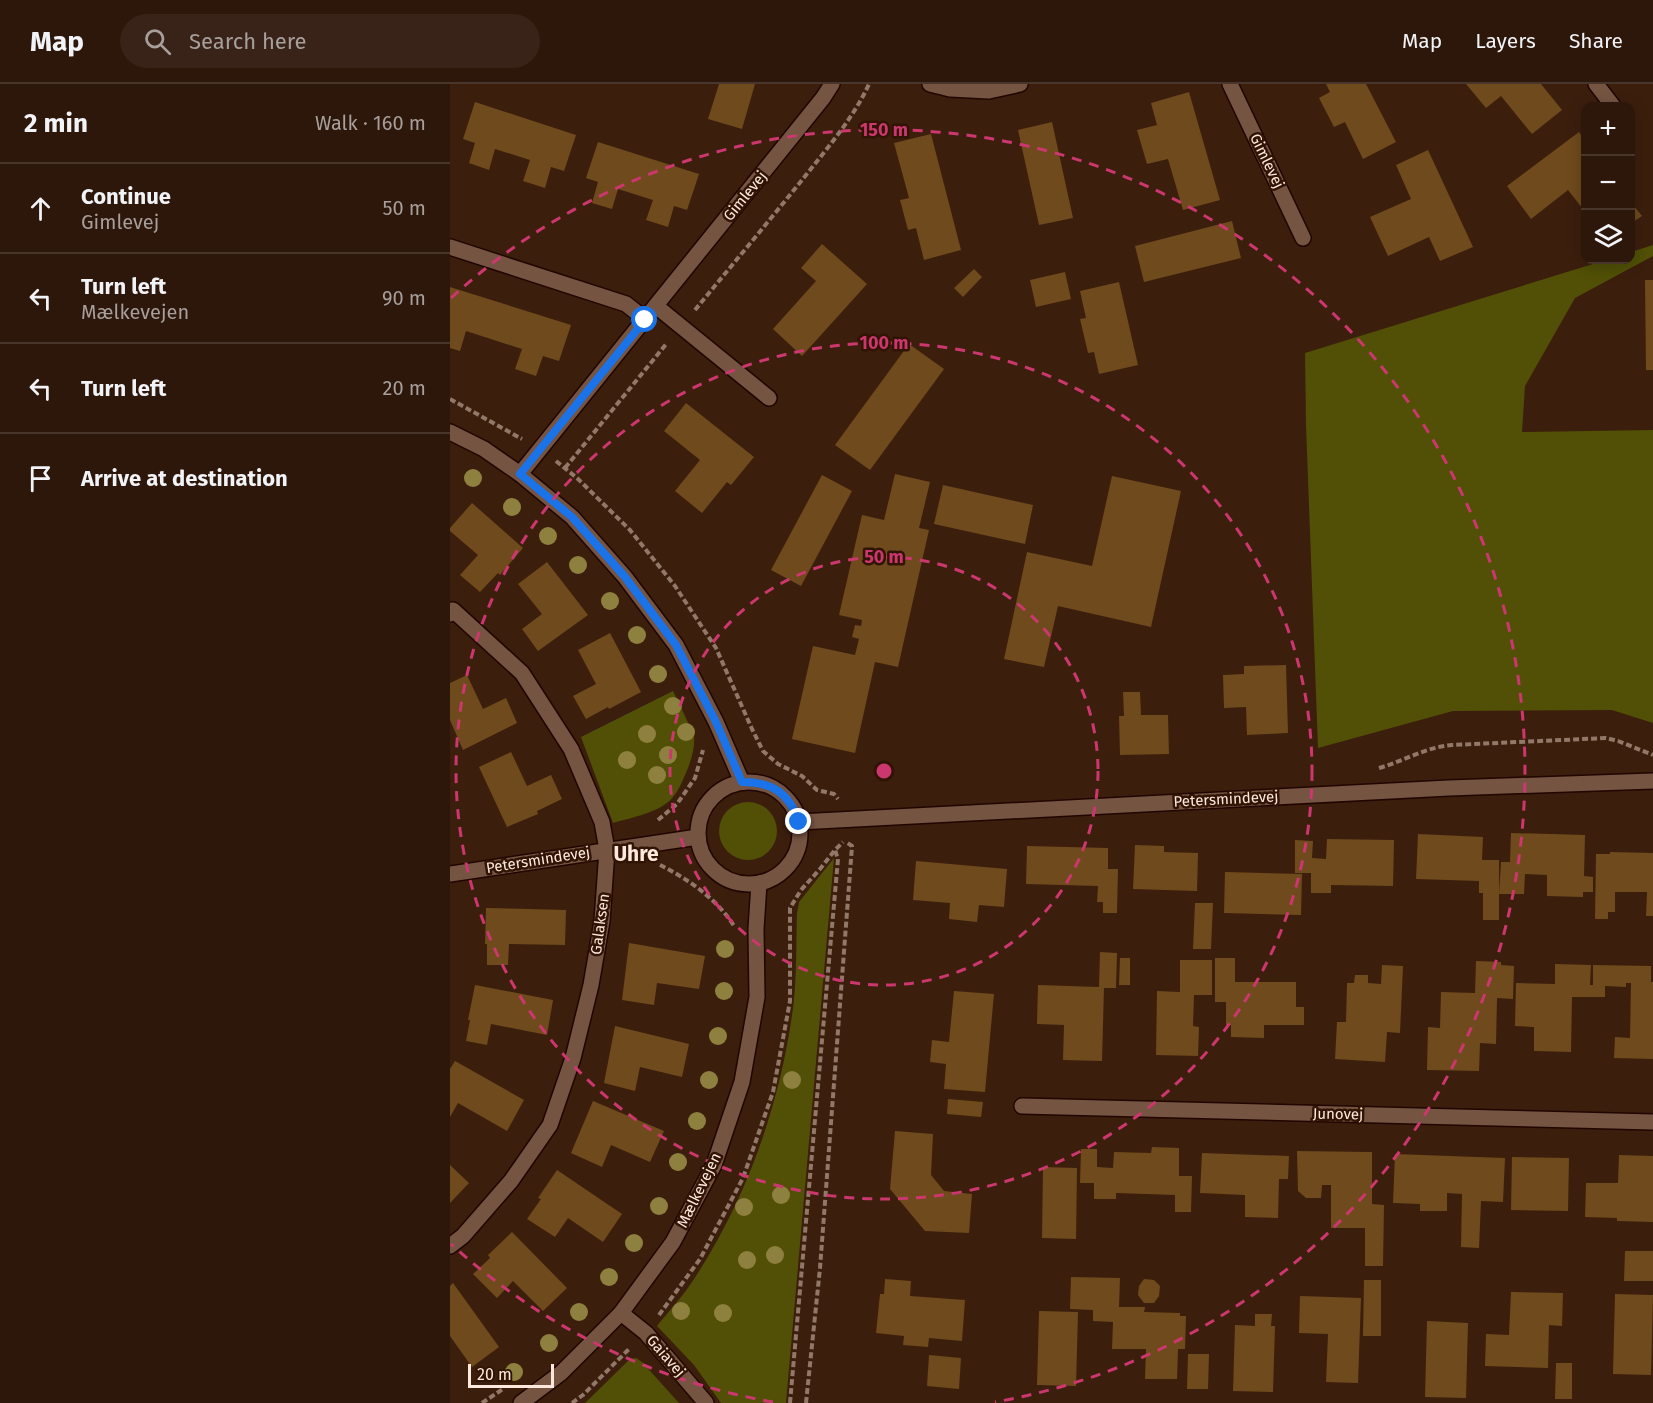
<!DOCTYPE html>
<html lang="en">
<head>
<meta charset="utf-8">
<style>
	:root { --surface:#2d160a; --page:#392318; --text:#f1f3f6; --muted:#a79f9c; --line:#48352b }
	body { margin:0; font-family:"Fira Sans",sans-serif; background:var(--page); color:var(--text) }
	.controls { position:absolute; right:18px; top:18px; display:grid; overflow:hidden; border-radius:12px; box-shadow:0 3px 15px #0003 }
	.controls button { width:54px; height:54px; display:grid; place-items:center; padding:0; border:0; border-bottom:2px solid var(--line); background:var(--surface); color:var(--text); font:30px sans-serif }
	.scale { position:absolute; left:18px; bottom:15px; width:86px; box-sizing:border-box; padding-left:6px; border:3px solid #fde8dd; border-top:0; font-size:16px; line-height:21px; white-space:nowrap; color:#fde8dd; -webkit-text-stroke:4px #311404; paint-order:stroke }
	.stop { position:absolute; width:18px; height:18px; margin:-14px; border:4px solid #1a73e8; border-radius:50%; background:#fff }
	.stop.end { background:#1a73e8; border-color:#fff; box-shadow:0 2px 6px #0008 }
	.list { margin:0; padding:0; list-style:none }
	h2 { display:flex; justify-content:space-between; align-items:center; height:78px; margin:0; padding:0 24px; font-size:26px }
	h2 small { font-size:20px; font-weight:400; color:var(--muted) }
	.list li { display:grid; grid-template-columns:39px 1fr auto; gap:18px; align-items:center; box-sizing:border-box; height:90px; padding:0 24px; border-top:2px solid var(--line) }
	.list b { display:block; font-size:22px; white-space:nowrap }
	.list p { margin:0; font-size:20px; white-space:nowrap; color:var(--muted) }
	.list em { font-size:20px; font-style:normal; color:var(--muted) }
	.icon { flex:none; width:33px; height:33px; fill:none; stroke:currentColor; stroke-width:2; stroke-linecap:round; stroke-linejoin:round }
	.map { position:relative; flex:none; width:1203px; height:1319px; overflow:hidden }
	header { display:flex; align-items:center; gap:36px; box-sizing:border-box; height:84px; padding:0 30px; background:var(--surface); border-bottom:2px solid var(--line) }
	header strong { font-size:28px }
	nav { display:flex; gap:33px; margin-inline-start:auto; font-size:21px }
	.search { width:420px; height:54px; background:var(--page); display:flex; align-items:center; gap:15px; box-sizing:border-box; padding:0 21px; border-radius:33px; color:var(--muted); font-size:22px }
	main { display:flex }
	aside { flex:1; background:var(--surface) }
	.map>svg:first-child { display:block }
	.green { fill:#515006 }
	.building { fill:#6f4a1c }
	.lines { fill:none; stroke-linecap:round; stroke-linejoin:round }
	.minor-casing { stroke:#210600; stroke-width:18 }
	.tertiary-casing { stroke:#210600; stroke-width:18 }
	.path { stroke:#927869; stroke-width:4; stroke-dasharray:6 3; stroke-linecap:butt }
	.minor { stroke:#765442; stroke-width:15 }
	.tertiary { stroke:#765442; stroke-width:15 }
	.tree { fill:#8e803f }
	.route { stroke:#1a73e8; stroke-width:8 }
	.ring { fill:none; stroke:#cb376e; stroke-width:3; stroke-dasharray:10 8 }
	.labels { text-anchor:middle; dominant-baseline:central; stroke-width:5; stroke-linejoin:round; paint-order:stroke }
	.street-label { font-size:15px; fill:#fde8dd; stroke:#311404 }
	.district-label { font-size:21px; font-weight:bold; fill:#fde8dd; stroke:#311404 }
	.centre { fill:#cb376e; stroke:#311404; stroke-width:3 }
	.ring-label { font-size:18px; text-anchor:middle; font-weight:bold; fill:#cb376e; stroke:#311404; stroke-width:5; stroke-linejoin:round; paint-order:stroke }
</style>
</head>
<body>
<header>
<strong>Map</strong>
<div class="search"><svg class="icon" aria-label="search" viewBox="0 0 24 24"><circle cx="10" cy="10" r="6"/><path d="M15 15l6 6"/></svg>Search here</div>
<nav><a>Map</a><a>Layers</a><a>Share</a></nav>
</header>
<main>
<aside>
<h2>2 min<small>Walk · 160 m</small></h2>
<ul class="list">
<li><svg class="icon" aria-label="ahead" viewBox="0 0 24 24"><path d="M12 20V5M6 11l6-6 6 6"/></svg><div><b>Continue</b><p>Gimlevej</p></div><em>50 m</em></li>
<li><svg class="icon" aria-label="left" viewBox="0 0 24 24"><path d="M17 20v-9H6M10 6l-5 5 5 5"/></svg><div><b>Turn left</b><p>Mælkevejen</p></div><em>90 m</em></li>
<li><svg class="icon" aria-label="left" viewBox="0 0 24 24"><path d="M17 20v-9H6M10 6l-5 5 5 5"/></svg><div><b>Turn left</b></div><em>20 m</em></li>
<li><svg class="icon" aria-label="arrive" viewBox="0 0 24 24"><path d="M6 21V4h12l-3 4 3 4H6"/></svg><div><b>Arrive at destination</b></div></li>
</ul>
</aside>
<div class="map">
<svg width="1203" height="1319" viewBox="0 0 1203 1319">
	<rect width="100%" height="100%" fill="#3c1e0d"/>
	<!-- green -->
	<g class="green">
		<polygon points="1203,161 1203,172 1125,214 1075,302 1072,348 1203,346 1203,639 1162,626 1003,627 868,664 856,341 855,269 1156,176 1180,176 1181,168"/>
		<path d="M 223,607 L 244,651 C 245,663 242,673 238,684 C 234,693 230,705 223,713 C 212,728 180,734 163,739 L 131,653 Z"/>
		<circle cx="298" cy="747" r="29"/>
		<path d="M 384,774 L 336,1319 L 271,1319 L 244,1281 L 207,1242 C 219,1227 233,1212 244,1195 C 297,1114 330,1021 343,924 C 347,893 346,860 347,829 L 349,818 Z"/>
		<polygon points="186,1274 192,1278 229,1319 135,1319 180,1275"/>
	</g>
	<!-- building -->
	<g class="building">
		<polygon points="269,0 305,0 292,45 258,35"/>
		<polygon points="876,0 916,0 946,58 913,75 895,38 884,43 869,14 880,8"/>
		<polygon points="1016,0 1091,0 1112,26 1082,50 1051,12 1036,24"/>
		<polygon points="739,8 770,116 733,126 718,75 697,80 687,46 707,41 701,19"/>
		<polygon points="25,18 126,51 114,87 101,83 95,104 73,97 80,76 45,65 39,86 19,79 25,59 13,55"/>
		<polygon points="602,38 623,134 589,141 568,46"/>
		<polygon points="1129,48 1136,58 1136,129 1118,106 1081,135 1057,102"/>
		<polygon points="481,50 511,166 474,176 466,144 458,146 450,116 459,114 444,59"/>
		<polygon points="148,58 249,90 237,126 224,122 218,143 196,136 203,116 168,105 162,125 142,119 148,98 136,94"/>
		<polygon points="978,66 1023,163 990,177 979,153 938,172 920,133 961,115 946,81"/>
		<polygon points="1180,117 1192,132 1180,140"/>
		<polygon points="782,137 791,174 694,198 685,162"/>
		<polygon points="372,160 417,200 352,272 323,245 366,197 351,184"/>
		<polygon points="524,185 532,193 513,213 504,204"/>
		<polygon points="615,188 621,215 586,223 580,196"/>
		<polygon points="1195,196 1203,196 1203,286 1196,286"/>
		<polygon points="669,198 688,281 649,290 644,268 638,269 630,235 636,234 630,207"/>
		<polygon points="0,203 121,241 109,277 93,272 86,292 65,285 72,265 16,247 10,267 0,264"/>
		<polygon points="459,260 494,285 420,386 385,361"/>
		<polygon points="236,319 304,373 281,401 277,398 252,429 225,407 250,376 214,347"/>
		<polygon points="445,390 480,398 469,444 479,446 448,583 425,578 405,669 342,655 363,562 405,571 409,555 402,553 405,541 411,542 412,536 389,531 412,431 434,436"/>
		<polygon points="372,391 402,407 351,502 321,486"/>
		<polygon points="662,392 731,407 701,543 608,522 594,583 554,575 577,468 642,482"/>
		<polygon points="493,401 583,421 575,460 484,440"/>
		<polygon points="22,419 73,464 50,491 48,489 30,508 10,491 28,471 0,447 0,444"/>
		<polygon points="97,478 138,531 88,567 72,545 92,530 68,500"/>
		<polygon points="160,549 191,608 159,625 158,623 136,635 123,612 146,600 128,566"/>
		<polygon points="836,581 838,649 797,651 796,623 774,624 773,591 794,590 794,582"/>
		<polygon points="17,591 33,625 56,614 67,639 13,666 0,636 0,599"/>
		<polygon points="673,608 690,608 691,631 718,631 719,670 670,671 669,632 674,632"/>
		<polygon points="61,668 77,702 101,691 112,715 87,727 88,730 57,743 29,683"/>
		<polygon points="1061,749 1135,751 1134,792 1143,793 1143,808 1133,808 1133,813 1097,812 1097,791 1075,790 1074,810 1049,810 1051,778 1060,778"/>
		<polygon points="968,750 1033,753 1032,776 1049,776 1049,836 1033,836 1033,809 1029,809 1029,797 966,795"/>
		<polygon points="877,755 944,756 943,802 881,801 881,809 861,809 861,789 845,789 845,756 863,757 862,774 876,775"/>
		<polygon points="685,761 714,762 714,768 748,769 747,807 683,805"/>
		<polygon points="577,762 658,764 658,785 668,785 667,829 653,829 653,818 647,818 648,802 576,800"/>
		<polygon points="1160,768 1203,769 1203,832 1196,832 1197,808 1165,808 1165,828 1158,828 1158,835 1145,835 1146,770 1160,770"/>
		<polygon points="466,777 557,785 554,823 529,821 527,838 499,835 500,819 463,816"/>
		<polygon points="775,788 852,790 851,831 774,829"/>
		<polygon points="745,819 763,819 761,865 743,865"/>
		<polygon points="36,824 116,826 115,861 59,860 58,881 37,881 37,860 35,860"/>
		<polygon points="179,859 255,872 249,905 207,899 204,921 172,916"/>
		<polygon points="650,868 667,869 666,904 654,904 652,977 613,976 614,941 587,940 588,901 649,903"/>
		<polygon points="670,874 680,874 680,901 669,901"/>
		<polygon points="765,874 785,874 785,898 846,898 846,923 854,923 854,941 814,941 814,954 781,953 781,941 776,941 776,918 765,918"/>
		<polygon points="730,876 762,876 762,911 744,911 743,942 749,943 748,972 706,971 707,907 730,908"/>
		<polygon points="1026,877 1051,878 1051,881 1064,882 1063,915 1047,914 1046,960 1030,959 1029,987 977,986 978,943 990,944 991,908 1025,909"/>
		<polygon points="1105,880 1141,881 1140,901 1143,901 1143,881 1201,882 1201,898 1203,898 1203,975 1164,974 1165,953 1180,954 1181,899 1176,899 1176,903 1155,902 1155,913 1122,913 1121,968 1084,967 1084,943 1065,942 1066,899 1105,900"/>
		<polygon points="932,881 953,882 950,949 937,948 935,978 885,975 887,938 896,938 897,899 904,899 905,891 918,891 918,899 931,900"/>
		<polygon points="25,901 103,916 97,951 41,940 37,961 16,957 20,936 18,936"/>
		<polygon points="504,907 544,910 535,1008 494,1005 496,980 480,978 482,956 499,958"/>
		<polygon points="165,942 239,960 232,993 190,983 185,1007 154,999"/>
		<polygon points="5,977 74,1016 57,1047 8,1019 0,1033 0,985"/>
		<polygon points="498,1015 533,1018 531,1033 497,1030"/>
		<polygon points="143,1017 214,1047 200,1078 161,1061 152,1083 121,1069"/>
		<polygon points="445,1047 483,1050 481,1091 494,1107 522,1110 519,1149 475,1147 440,1105"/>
		<polygon points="702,1063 729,1064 729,1092 742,1092 741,1128 725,1128 725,1111 666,1109 666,1115 644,1115 644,1099 630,1099 631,1065 647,1065 647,1083 663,1084 664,1068 701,1069"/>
		<polygon points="847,1067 922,1068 922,1120 934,1121 933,1182 915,1182 915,1144 881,1144 881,1101 872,1101 871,1114 856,1114 848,1107"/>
		<polygon points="752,1069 839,1072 838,1095 829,1095 828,1134 795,1133 795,1111 750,1109"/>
		<polygon points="945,1070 1055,1074 1053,1118 1031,1117 1029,1164 1011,1163 1012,1110 997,1109 997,1127 970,1127 970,1120 943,1119"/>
		<polygon points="1169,1071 1203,1072 1203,1138 1167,1137 1167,1134 1135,1133 1136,1099 1168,1099"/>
		<polygon points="1062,1073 1119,1074 1118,1127 1061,1126"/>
		<polygon points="0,1081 19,1099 0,1119"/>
		<polygon points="593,1083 627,1084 626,1155 592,1154"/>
		<polygon points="107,1086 172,1130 153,1158 118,1134 105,1153 77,1135 91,1115 88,1114"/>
		<polygon points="62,1148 117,1204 93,1227 63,1197 47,1214 23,1190 40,1174 38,1171"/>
		<polygon points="1175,1167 1203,1167 1203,1197 1174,1197"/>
		<polygon points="621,1193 670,1194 669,1223 695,1223 694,1228 730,1229 730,1232 736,1232 735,1265 728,1265 727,1295 695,1295 696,1265 662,1265 663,1238 643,1237 643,1226 620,1225"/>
		<polygon points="435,1195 461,1197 460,1212 515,1216 512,1257 479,1254 478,1263 453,1261 454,1252 426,1249 430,1210 434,1210"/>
		<polygon points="694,1195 704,1196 710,1202 709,1212 704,1219 694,1219 688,1211 689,1202"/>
		<polygon points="914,1196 931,1196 931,1252 913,1252"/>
		<polygon points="3,1199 49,1263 22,1283 0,1252 0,1202"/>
		<polygon points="1061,1208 1113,1209 1112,1242 1099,1241 1098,1284 1035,1282 1036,1250 1059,1251"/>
		<polygon points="1165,1210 1203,1211 1201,1291 1163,1290"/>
		<polygon points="850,1212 911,1214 908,1299 876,1298 878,1250 849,1249"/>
		<polygon points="589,1227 628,1228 626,1302 587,1301"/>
		<polygon points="805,1230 822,1230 821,1242 825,1242 823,1308 783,1307 785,1241 805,1242"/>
		<polygon points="977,1237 1018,1239 1016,1314 975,1313"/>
		<polygon points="738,1270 759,1270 758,1305 737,1305"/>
		<polygon points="479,1271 511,1274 509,1305 477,1302"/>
		<polygon points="1106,1279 1122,1279 1122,1315 1105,1315"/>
	</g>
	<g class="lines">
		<defs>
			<g id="minor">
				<polyline points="480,0 500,5 539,7 570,0"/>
				<polyline points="780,0 853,154"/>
				<polyline points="1146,0 1163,22"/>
				<polyline points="0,163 176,220 195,235"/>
				<polyline points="206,222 319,314"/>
				<polyline points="70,390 373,14 382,0"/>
				<polyline points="0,530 3,526 72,589 121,665 152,738 157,766 152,837 141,901 123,974 100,1041 61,1097 13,1152 0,1162"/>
				<polyline points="0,790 248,753"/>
				<polyline points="572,1022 1203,1038"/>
				<polyline points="171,1229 196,1249 256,1319"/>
			</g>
			<g id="tertiary">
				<polyline points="0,348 34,365 70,390 122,433 175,493 226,561 266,638 292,698"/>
				<circle cx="299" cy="749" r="51"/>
				<polyline points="349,738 999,704 1203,697"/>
				<polyline points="71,1319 111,1289 171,1229 223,1158 264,1081 292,998 307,913 306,845 309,799"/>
			</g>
		</defs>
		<!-- minor casing -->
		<use href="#minor" class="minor-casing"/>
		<!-- tertiary casing -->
		<use href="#tertiary" class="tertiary-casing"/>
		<!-- path -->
		<g class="path">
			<path d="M 245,226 C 282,181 320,136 356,91 C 379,62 404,33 419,0"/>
			<polyline points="0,315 72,355"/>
			<polyline points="106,377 127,394 180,446 225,502 266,564 302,645 313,667 328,680 352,692 367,706 384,710 388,715"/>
			<polyline points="115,384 217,259"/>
			<path d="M 929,684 C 954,677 976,663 1002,661 L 1156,654 L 1168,657 L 1203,671"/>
			<polyline points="208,736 227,720 245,694 253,666"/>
			<path d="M 210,781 C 238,795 267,815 284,842"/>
			<polyline points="209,1231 250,1175 293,1094 323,1008 340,917 340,824 351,806 370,785 385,766 393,758"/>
			<polyline points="32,1319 53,1305"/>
			<polyline points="122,1319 133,1311 180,1264"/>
			<polyline points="340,1319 388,775 385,766"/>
			<polyline points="356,1319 370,1184 402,762 396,758"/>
		</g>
		<!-- minor -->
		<use href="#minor" class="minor"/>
		<!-- tertiary -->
		<use href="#tertiary" class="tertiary"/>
	</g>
	<!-- trees -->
	<g class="tree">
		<circle cx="23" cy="394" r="9"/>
		<circle cx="62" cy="423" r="9"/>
		<circle cx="98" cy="452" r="9"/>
		<circle cx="128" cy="481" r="9"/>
		<circle cx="160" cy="517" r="9"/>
		<circle cx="187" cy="551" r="9"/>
		<circle cx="208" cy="590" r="9"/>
		<circle cx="223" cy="622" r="9"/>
		<circle cx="236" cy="648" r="9"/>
		<circle cx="197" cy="650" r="9"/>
		<circle cx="218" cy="671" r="9"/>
		<circle cx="177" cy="676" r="9"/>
		<circle cx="207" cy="691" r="9"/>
		<circle cx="275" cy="865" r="9"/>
		<circle cx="274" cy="907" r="9"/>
		<circle cx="268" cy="952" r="9"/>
		<circle cx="259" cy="996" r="9"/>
		<circle cx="342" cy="996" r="9"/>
		<circle cx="247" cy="1037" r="9"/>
		<circle cx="228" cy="1078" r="9"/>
		<circle cx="331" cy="1111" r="9"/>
		<circle cx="209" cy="1122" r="9"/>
		<circle cx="294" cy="1123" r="9"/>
		<circle cx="184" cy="1159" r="9"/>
		<circle cx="325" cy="1171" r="9"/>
		<circle cx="297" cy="1176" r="9"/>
		<circle cx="159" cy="1193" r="9"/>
		<circle cx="231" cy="1227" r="9"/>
		<circle cx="129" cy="1228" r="9"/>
		<circle cx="273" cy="1229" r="9"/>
		<circle cx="99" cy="1259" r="9"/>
		<circle cx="64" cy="1288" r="9"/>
	</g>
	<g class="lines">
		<!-- route -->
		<path class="route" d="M 195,236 L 70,390 L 122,433 L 175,493 L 226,561 L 266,638 L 292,698 C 323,698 339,709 349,738"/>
	</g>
	<!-- distance rings -->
	<g class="ring">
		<circle cx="434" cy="687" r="214"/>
		<circle cx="434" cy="687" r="428"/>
		<path d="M323 1318A641 641 0 0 1 1 1160M1 214A641 641 0 1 1 545 1318"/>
	</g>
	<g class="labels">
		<!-- street labels -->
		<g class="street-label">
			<text transform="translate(817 77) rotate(64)">Gimlevej</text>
			<text transform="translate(295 112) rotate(-51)">Gimlevej</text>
			<text transform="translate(776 715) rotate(-3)">Petersmindevej</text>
			<text transform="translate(88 776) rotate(-9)">Petersmindevej</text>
			<text transform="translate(150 840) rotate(-82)">Galaksen</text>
			<text transform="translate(888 1030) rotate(1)">Junovej</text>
			<text transform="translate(249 1106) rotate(-64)">Mælkevejen</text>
			<text transform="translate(216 1272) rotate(49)">Gaiavej</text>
		</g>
		<!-- district labels -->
		<g class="district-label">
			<text x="186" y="770">Uhre</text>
		</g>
	</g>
	<circle cx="434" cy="687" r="9" class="centre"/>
	<g class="ring-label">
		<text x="434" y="52">150 m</text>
		<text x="434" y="265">100 m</text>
		<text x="434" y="479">50 m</text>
	</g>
</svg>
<div class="controls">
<button>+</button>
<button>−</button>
<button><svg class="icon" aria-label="layers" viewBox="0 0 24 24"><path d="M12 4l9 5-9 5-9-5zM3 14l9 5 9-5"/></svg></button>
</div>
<div class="scale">20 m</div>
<div class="stop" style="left:195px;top:236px"></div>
<div class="stop end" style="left:349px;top:738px"></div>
</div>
</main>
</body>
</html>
